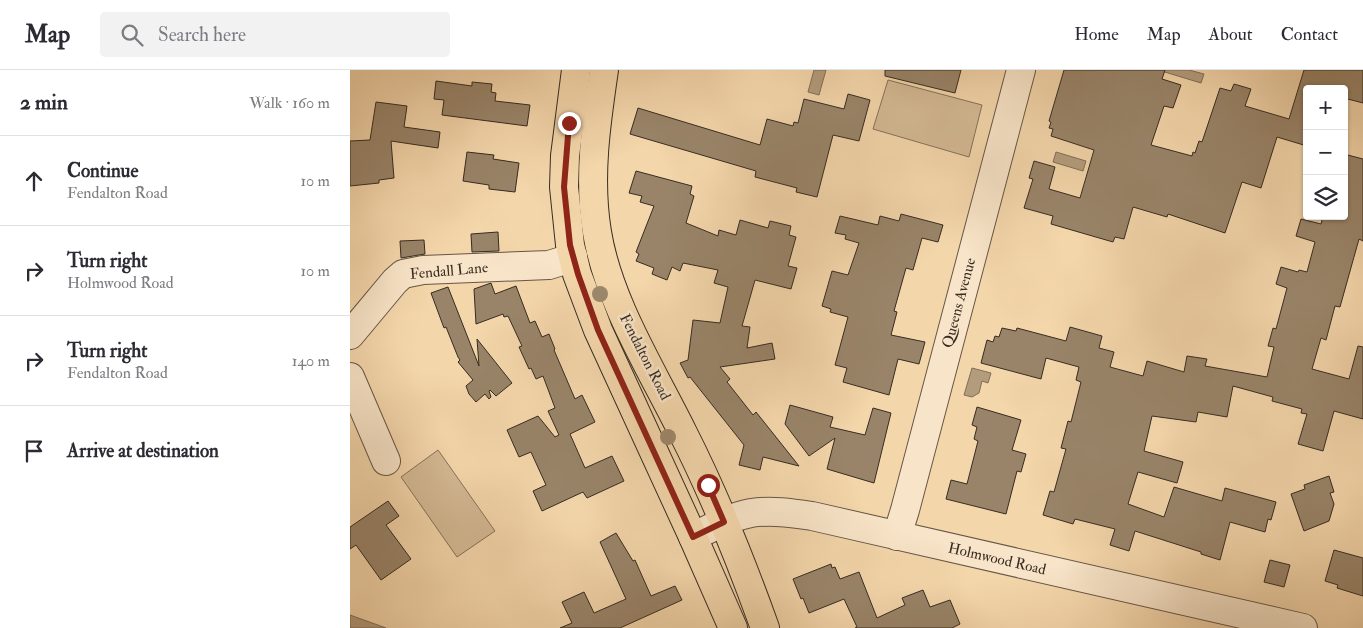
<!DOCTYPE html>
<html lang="en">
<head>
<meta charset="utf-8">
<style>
	:root { --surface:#fff; --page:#f2f2f3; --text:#2b2b33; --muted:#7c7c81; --line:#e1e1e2 }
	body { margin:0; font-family:"IM FELL Double Pica",serif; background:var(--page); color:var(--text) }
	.controls { position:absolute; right:15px; top:15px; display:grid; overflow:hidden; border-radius:5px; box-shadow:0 1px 4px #0004 }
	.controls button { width:45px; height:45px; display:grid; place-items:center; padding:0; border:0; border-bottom:1px solid var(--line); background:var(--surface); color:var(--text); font:25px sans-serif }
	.stop { position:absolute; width:15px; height:15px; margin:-11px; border:4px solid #8f2418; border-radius:50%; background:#fff }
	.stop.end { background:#8f2418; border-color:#fff; box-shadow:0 1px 5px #0008 }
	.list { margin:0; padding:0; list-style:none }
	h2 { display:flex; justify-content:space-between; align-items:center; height:65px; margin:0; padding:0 20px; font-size:21px }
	h2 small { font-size:16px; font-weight:400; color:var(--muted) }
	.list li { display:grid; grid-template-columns:32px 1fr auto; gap:15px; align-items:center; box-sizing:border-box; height:90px; padding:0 20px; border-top:1px solid var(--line) }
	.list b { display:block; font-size:19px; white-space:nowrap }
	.list p { margin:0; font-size:16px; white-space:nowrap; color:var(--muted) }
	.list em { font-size:16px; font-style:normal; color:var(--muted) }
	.icon { flex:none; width:28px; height:28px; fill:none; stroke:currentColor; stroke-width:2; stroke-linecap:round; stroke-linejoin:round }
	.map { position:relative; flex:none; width:1013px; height:558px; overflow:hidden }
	header { display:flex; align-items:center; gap:30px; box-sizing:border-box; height:70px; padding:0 25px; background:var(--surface); border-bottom:1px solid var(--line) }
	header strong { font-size:24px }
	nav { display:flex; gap:28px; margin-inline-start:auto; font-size:18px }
	.search { width:350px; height:45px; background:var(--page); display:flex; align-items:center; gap:12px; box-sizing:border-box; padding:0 18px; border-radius:5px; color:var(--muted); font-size:19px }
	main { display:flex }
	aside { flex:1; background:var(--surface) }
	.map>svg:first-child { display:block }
	.green { fill:#d4b994; stroke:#85725b }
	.water { fill:#b39c7c; stroke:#816f58 }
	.building { fill:#998469; stroke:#362c22 }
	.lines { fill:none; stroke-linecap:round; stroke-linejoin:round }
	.minor-casing { stroke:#665644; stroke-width:30 }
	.major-casing { stroke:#362c22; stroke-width:30 }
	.minor { stroke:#f8e4c8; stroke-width:28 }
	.major { stroke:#f4d6ab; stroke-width:28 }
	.tree { fill:#9d886c }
	.route { stroke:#8f2418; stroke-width:6 }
	.labels { text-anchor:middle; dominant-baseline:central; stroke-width:5; stroke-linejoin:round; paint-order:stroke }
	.street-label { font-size:15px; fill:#362c22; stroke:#f8e4c8 }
</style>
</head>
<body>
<header>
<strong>Map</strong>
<div class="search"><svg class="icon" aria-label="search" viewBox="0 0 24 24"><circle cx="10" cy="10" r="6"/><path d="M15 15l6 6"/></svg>Search here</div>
<nav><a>Home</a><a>Map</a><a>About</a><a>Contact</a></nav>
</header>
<main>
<aside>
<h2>2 min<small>Walk · 160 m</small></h2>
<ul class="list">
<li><svg class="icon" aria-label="ahead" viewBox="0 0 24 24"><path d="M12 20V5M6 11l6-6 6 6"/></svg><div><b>Continue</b><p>Fendalton Road</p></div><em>10 m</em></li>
<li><svg class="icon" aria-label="right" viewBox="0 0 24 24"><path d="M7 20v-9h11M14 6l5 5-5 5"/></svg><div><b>Turn right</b><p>Holmwood Road</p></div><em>10 m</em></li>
<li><svg class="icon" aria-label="right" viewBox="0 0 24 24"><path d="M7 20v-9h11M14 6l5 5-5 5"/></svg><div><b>Turn right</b><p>Fendalton Road</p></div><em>140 m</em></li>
<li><svg class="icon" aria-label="arrive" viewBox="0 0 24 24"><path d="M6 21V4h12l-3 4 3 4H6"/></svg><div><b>Arrive at destination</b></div></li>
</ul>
</aside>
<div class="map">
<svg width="1013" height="558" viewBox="0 0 1013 558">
	<rect width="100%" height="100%" fill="#f4d6ab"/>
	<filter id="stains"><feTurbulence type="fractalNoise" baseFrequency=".004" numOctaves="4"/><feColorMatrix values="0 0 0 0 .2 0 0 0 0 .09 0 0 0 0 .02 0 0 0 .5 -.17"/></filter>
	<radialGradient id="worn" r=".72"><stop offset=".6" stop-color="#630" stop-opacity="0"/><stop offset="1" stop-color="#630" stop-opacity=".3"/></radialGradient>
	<!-- green -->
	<g class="green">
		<polygon points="538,10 632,35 619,87 523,59"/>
		<polygon points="88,380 145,461 107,487 51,407"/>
	</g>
	<!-- water -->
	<g class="water">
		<polygon points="464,0 476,0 469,25 458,22"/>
		<polygon points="808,0 839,0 854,4 851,13"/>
		<polygon points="706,82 736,91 733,101 703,92"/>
		<polygon points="622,298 641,303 638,313 632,311 629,323 622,327 614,325"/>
		<polygon points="0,545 36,558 0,558"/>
	</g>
	<!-- building -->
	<g class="building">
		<polygon points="535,0 611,0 605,23 535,6"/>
		<polygon points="714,0 815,0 812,9 831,15 823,38 814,36 801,75 842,86 843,82 845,83 849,71 852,72 870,18 881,21 884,14 901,19 895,36 939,49 954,0 1013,0 1013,33 994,28 994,19 957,19 957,76 927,67 911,118 892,112 875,163 818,144 817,147 783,137 774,169 765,167 763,172 701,154 703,146 674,138 683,109 679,108 684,91 705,97 699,119 730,128 744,80 701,66 703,59 699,58 701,52 699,51"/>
		<polygon points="86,11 122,16 122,12 142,14 141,22 146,23 145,31 180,35 177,56 92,45 94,30 84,29"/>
		<polygon points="498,24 520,30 509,71 483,65 467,127 446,122 447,118 405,107 406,101 280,64 288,38 410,75 417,49 443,56 444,52 448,53 454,29 494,39"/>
		<polygon points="26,32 57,36 54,57 90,62 88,78 41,71 44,108 29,110 29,113 0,116 0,71 20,70"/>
		<polygon points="117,82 144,85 143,89 169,93 165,122 139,119 139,115 113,111"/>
		<polygon points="994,84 1013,89 1013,171 1009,169 990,237 985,236 976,270 971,268 962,299 999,309 1008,276 1013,277 1013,349 984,341 973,381 948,374 957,344 951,343 952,339 922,331 923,327 883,316 877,347 848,342 846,352 802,346 794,381 833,392 827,413 788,402 778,434 814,447 824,417 872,431 875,418 926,432 921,450 918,449 915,462 880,452 870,490 851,484 851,482 785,461 779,481 760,475 765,459 725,449 723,454 693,445 700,421 704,422 716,379 711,378 718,351 721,352 731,312 726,310 729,297 696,288 691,309 631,293 637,270 643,272 645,266 649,267 652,258 666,261 667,258 716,271 720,257 752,266 749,278 764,282 760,297 793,306 797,291 834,302 837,286 857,289 855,296 917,307 924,277 918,276 923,258 926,259 937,218 926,214 931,197 948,202 949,200 957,202 965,172 946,166 951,149 971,154 973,146 994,146"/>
		<polygon points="286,101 342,116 340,124 344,126 336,153 368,166 369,160 386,165 390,150 418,158 420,151 441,156 439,165 446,167 438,196 447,198 441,219 405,210 392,256 400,257 397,278 422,273 425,289 370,297 380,309 377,312 403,345 406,342 449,396 413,387 410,400 389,395 394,375 340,307 338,308 330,293 338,290 343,250 370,253 378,217 364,213 368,200 333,193 330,201 322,197 317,210 302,204 304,198 286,191 289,184 286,182 304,136 290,132 292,126 279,123"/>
		<polygon points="551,144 593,155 588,172 572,168 563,200 556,198 544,241 547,242 541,265 575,272 569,294 548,289 539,325 493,312 497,298 485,295 498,247 480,242 481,239 472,236 482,201 498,205 509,173 495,169 496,165 485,163 490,146 528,155 530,146 549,151"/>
		<polygon points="148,162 149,181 122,182 121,164"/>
		<polygon points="74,170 75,184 51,188 50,171"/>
		<polygon points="141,213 145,224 166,216 180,253 185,251 192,267 199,264 205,279 204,280 225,329 232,325 245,352 220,364 235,398 262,386 274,411 237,428 233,422 192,441 183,421 196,415 181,382 169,387 157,360 188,346 205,367 209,365 198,341 205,338 193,306 186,309 181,298 179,299 169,277 172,276 158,246 154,247 153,244 126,254 124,219"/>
		<polygon points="98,217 129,296 127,269 162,313 146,326 140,320 139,321 141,327 139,329 135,324 126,332 119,324 116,316 123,310 108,292 110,290 108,287 96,257 94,258 81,223"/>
		<polygon points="440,335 483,347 480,357 515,365 523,338 541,343 524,413 477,399 485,368 459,386 435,354"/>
		<polygon points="627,337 671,350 662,380 676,384 671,402 667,401 656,444 596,429 601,410 617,414 628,371 624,369 627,357 622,355"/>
		<polygon points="979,406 984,422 980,423 984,434 979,451 954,461 941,424 955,419 954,415"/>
		<polygon points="38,431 49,446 36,455 61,489 31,510 6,475 0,479 0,457"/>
		<polygon points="266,463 283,491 285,490 301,526 325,516 332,530 270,558 210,558 222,553 212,532 234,522 244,543 276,529 250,472"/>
		<polygon points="984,480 1013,488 1013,526 987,518 988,515 975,511"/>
		<polygon points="920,490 940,495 934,517 914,512"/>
		<polygon points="481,494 482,498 485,497 490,509 509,502 527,548 555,535 552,528 573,520 580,537 600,530 610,554 602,558 505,558 507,557 494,529 459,543 453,528 451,529 443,509"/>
	</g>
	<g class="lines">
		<defs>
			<g id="minor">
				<polyline points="0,265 45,211 53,204 73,200 199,195 212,191 223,186"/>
				<polyline points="0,307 36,391"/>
				<polyline points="547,466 555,440 671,0"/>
				<path d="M 343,467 C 361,458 380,447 401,443 C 421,440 442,443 462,446 L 953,558"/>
			</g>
			<g id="major">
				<polyline points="226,0 215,86 214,117 220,175 227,204 248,260 343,467 383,558"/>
				<path d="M 254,0 C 246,54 238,108 247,162 C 258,231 302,300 333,363 C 365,426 391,491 415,558"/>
			</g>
		</defs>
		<!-- minor casing -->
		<use href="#minor" class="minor-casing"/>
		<!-- major casing -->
		<use href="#major" class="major-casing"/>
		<!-- minor -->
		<use href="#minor" class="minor"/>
		<!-- major -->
		<use href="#major" class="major"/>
	</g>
	<!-- trees -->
	<g class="tree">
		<circle cx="250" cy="224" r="8"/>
		<circle cx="318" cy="367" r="8"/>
	</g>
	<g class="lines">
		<!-- route -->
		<polyline class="route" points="219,53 214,117 220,175 228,204 248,260 343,467 374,452 358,415"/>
	</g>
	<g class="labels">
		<!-- street labels -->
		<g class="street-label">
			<text transform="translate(99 201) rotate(-5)">Fendall Lane</text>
			<text transform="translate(609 233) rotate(-75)">Queens Avenue</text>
			<text transform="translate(295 287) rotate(63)">Fendalton Road</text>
			<text transform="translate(647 489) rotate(13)">Holmwood Road</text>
		</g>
	</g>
	<rect width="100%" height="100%" filter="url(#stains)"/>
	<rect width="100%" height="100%" fill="url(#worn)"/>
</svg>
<div class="controls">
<button>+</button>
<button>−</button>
<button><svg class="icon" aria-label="layers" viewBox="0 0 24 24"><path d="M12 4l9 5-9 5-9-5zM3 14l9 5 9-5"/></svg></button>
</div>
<div class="stop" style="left:358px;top:415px"></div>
<div class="stop end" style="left:219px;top:53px"></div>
</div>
</main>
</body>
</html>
